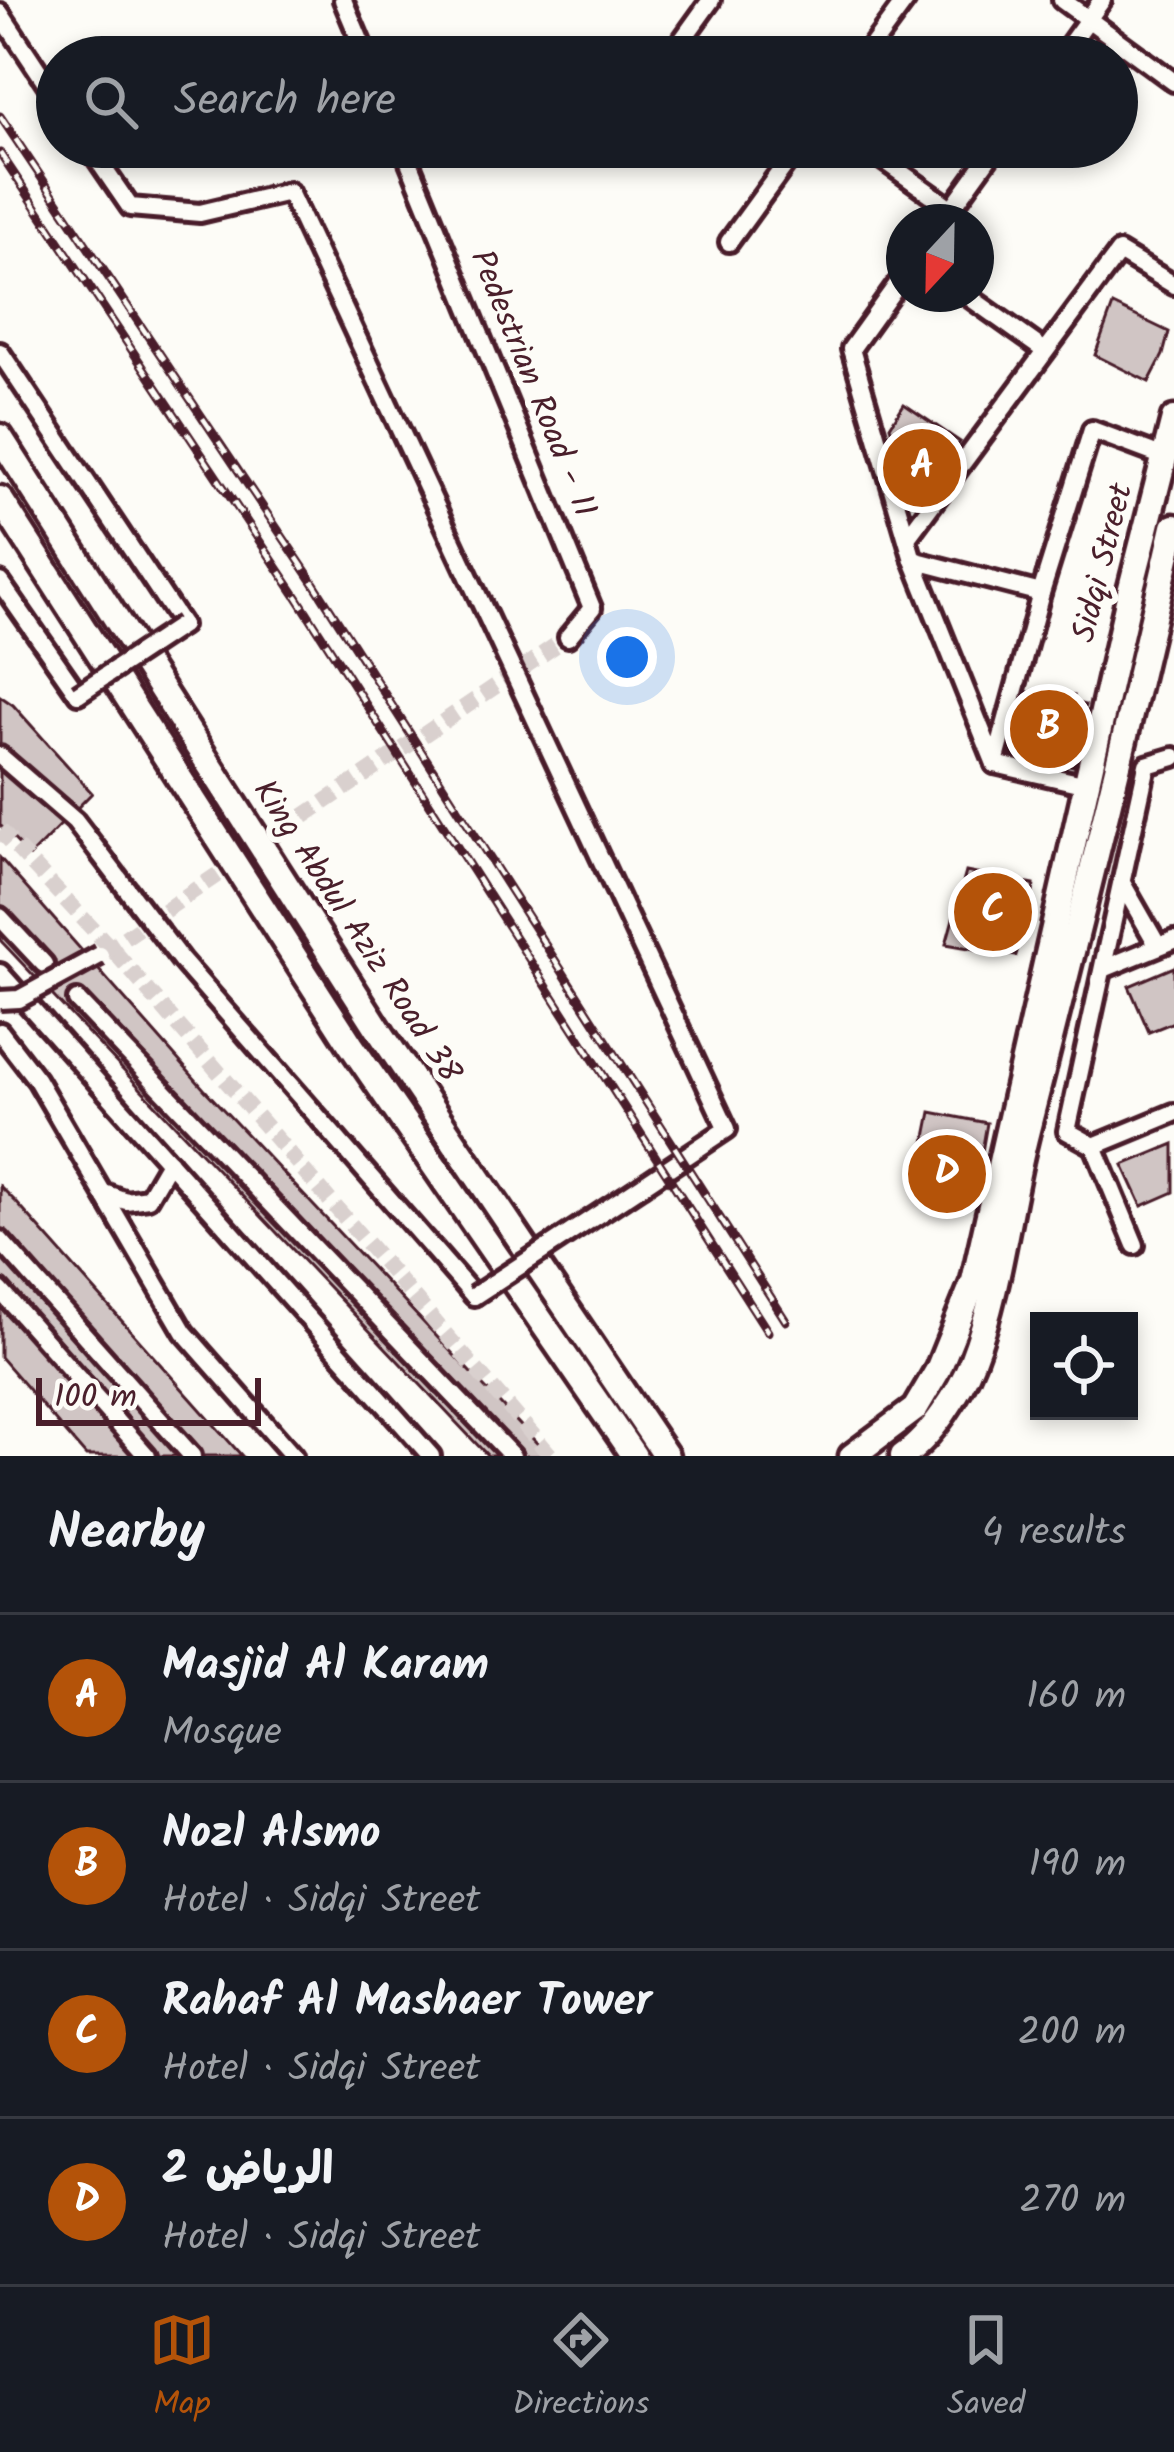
<!DOCTYPE html>
<html lang="en">
<head>
<meta charset="utf-8">
<style>
	:root { --surface:#171b24; --page:#242831; --text:#f1f3f6; --muted:#9ea1a6; --line:#363941; --accent:#b45309 }
	body { margin:0; font-family:Kalam,"Playpen Sans Arabic",sans-serif; background:var(--page); color:var(--text) }
	.controls { position:absolute; right:36px; bottom:36px; display:grid; overflow:hidden; border-radius:0px; box-shadow:0 6px 18px #0003 }
	.controls button { width:108px; height:108px; display:grid; place-items:center; padding:0; border:0; border-bottom:3px solid var(--line); background:var(--surface); color:var(--text); font:60px sans-serif }
	.compass { position:absolute; left:886px; top:204px; width:108px; height:108px; border-radius:50%; background:var(--surface); box-shadow:0 6px 18px #0003; rotate:202deg }
	.scale { position:absolute; left:36px; bottom:30px; width:225px; box-sizing:border-box; padding-left:12px; border:6px solid #4a1f2b; border-top:0; font-size:33px; line-height:42px; white-space:nowrap; color:#4a1f2b; -webkit-text-stroke:9px #fdfcf7; paint-order:stroke }
	.you { position:absolute; left:627px; top:657px; width:42px; height:42px; margin:-30px; border:9px solid #fff; border-radius:50%; background:#1a73e8; box-shadow:0 0 0 18px #1a73e833 }
	.badge { display:grid; place-items:center; width:78px; height:78px; border-radius:50%; background:var(--accent); color:#fff; font-size:39px; font-weight:700 }
	.pin { position:absolute; translate:-50% -50%; border:6px solid #fff; box-shadow:0 3px 12px #0006 }
	.list { margin:0; padding:0; list-style:none }
	h2 { display:flex; justify-content:space-between; align-items:center; height:156px; margin:0; padding:0 48px; font-size:51px }
	h2 small { font-size:39px; font-weight:400; color:var(--muted) }
	.list li { display:grid; grid-template-columns:78px 1fr auto; gap:36px; align-items:center; box-sizing:border-box; height:168px; padding:0 48px; border-top:3px solid var(--line) }
	.list b { display:block; font-size:45px; white-space:nowrap }
	.list p { margin:0; font-size:39px; white-space:nowrap; color:var(--muted) }
	.list em { font-size:39px; font-style:normal; color:var(--muted) }
	.icon { flex:none; width:66px; height:66px; fill:none; stroke:currentColor; stroke-width:2; stroke-linecap:round; stroke-linejoin:round }
	.map { position:relative; flex:none; width:1174px; height:1456px; overflow:hidden }
	.search { position:absolute; background:var(--surface); box-shadow:0 6px 18px #0003; left:36px; right:36px; top:36px; height:132px; display:flex; align-items:center; gap:30px; box-sizing:border-box; padding:0 42px; border-radius:66px; color:var(--muted); font-size:45px }
	.sheet { height:828px; background:var(--surface) }
	nav { display:flex; justify-content:space-around; align-items:center; box-sizing:border-box; height:168px; border-top:3px solid var(--line); background:var(--surface); font-size:33px; color:var(--muted) }
	nav a { display:grid; justify-items:center; gap:6px }
	nav .on { color:var(--accent) }
	.map>svg:first-child { display:block }
	.building { fill:#d0c5c4; stroke:#4a1f2b; stroke-width:3 }
	.lines { fill:none; stroke-linecap:round; stroke-linejoin:round }
	.street-tunnel { stroke:#d9d0ce; stroke-width:16; stroke-dasharray:16 8; stroke-linecap:butt }
	.street-casing { stroke:#4a1f2b; stroke-width:26 }
	.secondary-casing { stroke:#4a1f2b; stroke-width:33 }
	.primary-casing { stroke:#4a1f2b; stroke-width:33 }
	.street { stroke:#fdfcf7; stroke-width:16 }
	.secondary { stroke:#fdfcf7; stroke-width:24 }
	.primary { stroke:#fdfcf7; stroke-width:24 }
	.rail-casing { stroke:#4a1f2b; stroke-width:9 }
	.rail { stroke:#fdfcf7; stroke-width:4.5; stroke-dasharray:14; stroke-linecap:butt }
	.street-bridge-casing { stroke:#4a1f2b; stroke-width:26; stroke-linecap:butt }
	.street-bridge { stroke:#fdfcf7; stroke-width:16 }
	.labels { text-anchor:middle; dominant-baseline:central; stroke-width:12; stroke-linejoin:round; paint-order:stroke }
	.street-label { font-size:33px; fill:#4a1f2b; stroke:#fdfcf7 }
</style>
</head>
<body>
<div class="map">
<svg width="1174" height="1456" viewBox="0 0 1174 1456">
	<rect width="100%" height="100%" fill="#fdfcf7"/>
	<filter id="ink" filterUnits="userSpaceOnUse"><feTurbulence type="fractalNoise" baseFrequency=".00833" numOctaves="2"/><feDisplacementMap in="SourceGraphic" scale="24" xChannelSelector="R" yChannelSelector="G"/><feConvolveMatrix kernelMatrix="1 2 1 2 8 2 1 2 1" color-interpolation-filters="sRGB"/></filter>
	<g filter="url(#ink)">
		<!-- building -->
		<g class="building">
			<polygon points="1113,305 1169,332 1163,355 1149,382 1095,355"/>
			<polygon points="904,404 960,442 920,500 910,494 890,426"/>
			<polygon points="1039,689 1049,691 1049,695 1074,696 1073,702 1085,705 1073,766 1061,763 1059,770 1022,761 1022,755 1012,754 1028,692 1038,695"/>
			<polygon points="0,696 13,705 92,793 30,856 0,825"/>
			<polygon points="0,858 204,1089 549,1456 488,1456 0,940"/>
			<polygon points="966,872 1034,885 1030,915 1026,914 1024,925 1028,925 1022,930 1023,940 1019,943 1016,956 946,944"/>
			<polygon points="1174,967 1174,1022 1149,1032 1129,986"/>
			<polygon points="931,1112 987,1123 980,1163 923,1152"/>
			<polygon points="1174,1144 1174,1192 1142,1206 1123,1165"/>
			<polygon points="927,1155 979,1166 973,1204 958,1200 956,1204 918,1195 921,1186 915,1183 920,1163 925,1164"/>
			<polygon points="0,1186 16,1202 242,1456 86,1456 0,1357"/>
		</g>
		<g class="lines">
			<!-- street-tunnel -->
			<g class="street-tunnel">
				<polyline points="0,830 119,957 551,1456"/>
				<polyline points="105,951 568,637"/>
			</g>
			<defs>
				<g id="street">
					<polyline points="343,0 367,57"/>
					<polyline points="1062,0 1174,82"/>
					<polyline points="0,13 57,99"/>
					<polyline points="670,57 711,0"/>
					<polyline points="864,57 906,0"/>
					<polyline points="1061,57 1102,0"/>
					<polyline points="89,147 130,207 200,213 289,192 727,1129 643,1185"/>
					<polyline points="403,147 592,608 568,637"/>
					<polyline points="865,147 952,209"/>
					<polyline points="942,222 996,147"/>
					<polyline points="729,242 798,147"/>
					<polyline points="904,275 851,349 913,560 995,764"/>
					<polyline points="965,294 1045,351"/>
					<polyline points="0,352 182,625"/>
					<polyline points="907,538 1119,252 1174,285"/>
					<polyline points="913,560 1041,593"/>
					<polyline points="0,582 78,694"/>
					<polyline points="0,756 75,821 181,960 474,1296"/>
					<polyline points="995,763 1041,593 1092,430 1164,457"/>
					<polyline points="995,764 1087,785"/>
					<polyline points="1122,883 1158,946"/>
					<polyline points="0,917 44,964"/>
					<polyline points="1103,969 1174,940"/>
					<polyline points="0,973 431,1456"/>
					<polyline points="77,1000 512,1456"/>
					<polyline points="0,1032 37,1080 184,1332 293,1456"/>
					<polyline points="1094,1146 1067,1131 1147,765 1174,757"/>
					<polyline points="1094,1146 1135,1245"/>
					<polyline points="1094,1146 1174,1113"/>
					<polyline points="104,1193 126,1201 148,1198 169,1162"/>
					<polyline points="0,1240 192,1456"/>
					<polyline points="0,1290 147,1456"/>
				</g>
				<g id="secondary">
					<polyline points="852,1456 915,1409 938,1370 974,1281 1131,588 1174,419"/>
					<path d="M 903,1456 C 931,1437 960,1392 972,1361 C 1001,1286 1007,1207 1027,1130 C 1078,930 1128,729 1174,527"/>
				</g>
				<g id="primary">
					<polyline points="0,437 382,1035 666,1456"/>
					<polyline points="0,499 351,1045 634,1456"/>
				</g>
			</defs>
			<!-- street casing -->
			<use href="#street" class="street-casing"/>
			<!-- secondary casing -->
			<use href="#secondary" class="secondary-casing"/>
			<!-- primary casing -->
			<use href="#primary" class="primary-casing"/>
			<!-- street -->
			<use href="#street" class="street"/>
			<!-- secondary -->
			<use href="#secondary" class="secondary"/>
			<!-- primary -->
			<use href="#primary" class="primary"/>
			<defs>
				<g id="rail">
					<polyline points="0,116 313,582 786,1321"/>
					<polyline points="0,153 297,597 768,1332"/>
				</g>
			</defs>
			<!-- rail casing -->
			<use href="#rail" class="rail-casing"/>
			<!-- rail -->
			<use href="#rail" class="rail"/>
			<defs>
				<g id="street-bridge">
					<polyline points="78,694 182,625"/>
					<polyline points="0,1000 19,999 100,955"/>
					<polyline points="474,1296 643,1185"/>
				</g>
			</defs>
			<!-- street-bridge casing -->
			<use href="#street-bridge" class="street-bridge-casing"/>
			<!-- street-bridge -->
			<use href="#street-bridge" class="street-bridge"/>
		</g>
	</g>
	<g class="labels">
		<!-- street labels -->
		<g class="street-label">
			<text transform="translate(532 384) rotate(68)">Pedestrian Road - 11</text>
			<text transform="translate(1104 563) rotate(-76)">Sidqi Street</text>
			<text transform="translate(356 932) rotate(57)">King Abdul Aziz Road 38</text>
		</g>
	</g>
</svg>
<div class="controls">
<button><svg class="icon" aria-label="locate" viewBox="0 0 24 24"><circle cx="12" cy="12" r="6"/><path d="M12 2v4M12 18v4M2 12h4M18 12h4"/></svg></button>
</div>
<svg class="compass" viewBox="-18 -18 36 36"><path d="M0-13l5 13h-10z" fill="#e53935"/><path d="M0 13l5-13h-10z" fill="#9ea1a6"/></svg>
<div class="scale">100 m</div>
<div class="you"></div>
<div class="pin badge" style="left:922px;top:468px">A</div>
<div class="pin badge" style="left:1049px;top:729px">B</div>
<div class="pin badge" style="left:993px;top:912px">C</div>
<div class="pin badge" style="left:947px;top:1174px">D</div>
<div class="search"><svg class="icon" aria-label="search" viewBox="0 0 24 24"><circle cx="10" cy="10" r="6"/><path d="M15 15l6 6"/></svg>Search here</div>
</div>
<section class="sheet">
<h2>Nearby<small>4 results</small></h2>
<ul class="list">
<li><span class="badge">A</span><div><b>Masjid Al Karam</b><p>Mosque</p></div><em>160 m</em></li>
<li><span class="badge">B</span><div><b>Nozl Alsmo</b><p>Hotel · Sidqi Street</p></div><em>190 m</em></li>
<li><span class="badge">C</span><div><b>Rahaf Al Mashaer Tower</b><p>Hotel · Sidqi Street</p></div><em>200 m</em></li>
<li><span class="badge">D</span><div><b>الرياض 2</b><p>Hotel · Sidqi Street</p></div><em>270 m</em></li>
</ul>
</section>
<nav>
<a class="on"><svg class="icon" aria-label="map" viewBox="0 0 24 24"><path d="M3 6l6-2 6 2 6-2v14l-6 2-6-2-6 2zM9 4v14M15 6v14"/></svg>Map</a>
<a><svg class="icon" aria-label="directions" viewBox="0 0 24 24"><path d="M12 3l9 9-9 9-9-9zM9 14v-3h6M13 9l2 2-2 2"/></svg>Directions</a>
<a><svg class="icon" aria-label="saved" viewBox="0 0 24 24"><path d="M7 4h10v16l-5-4-5 4z"/></svg>Saved</a>
</nav>
</body>
</html>
